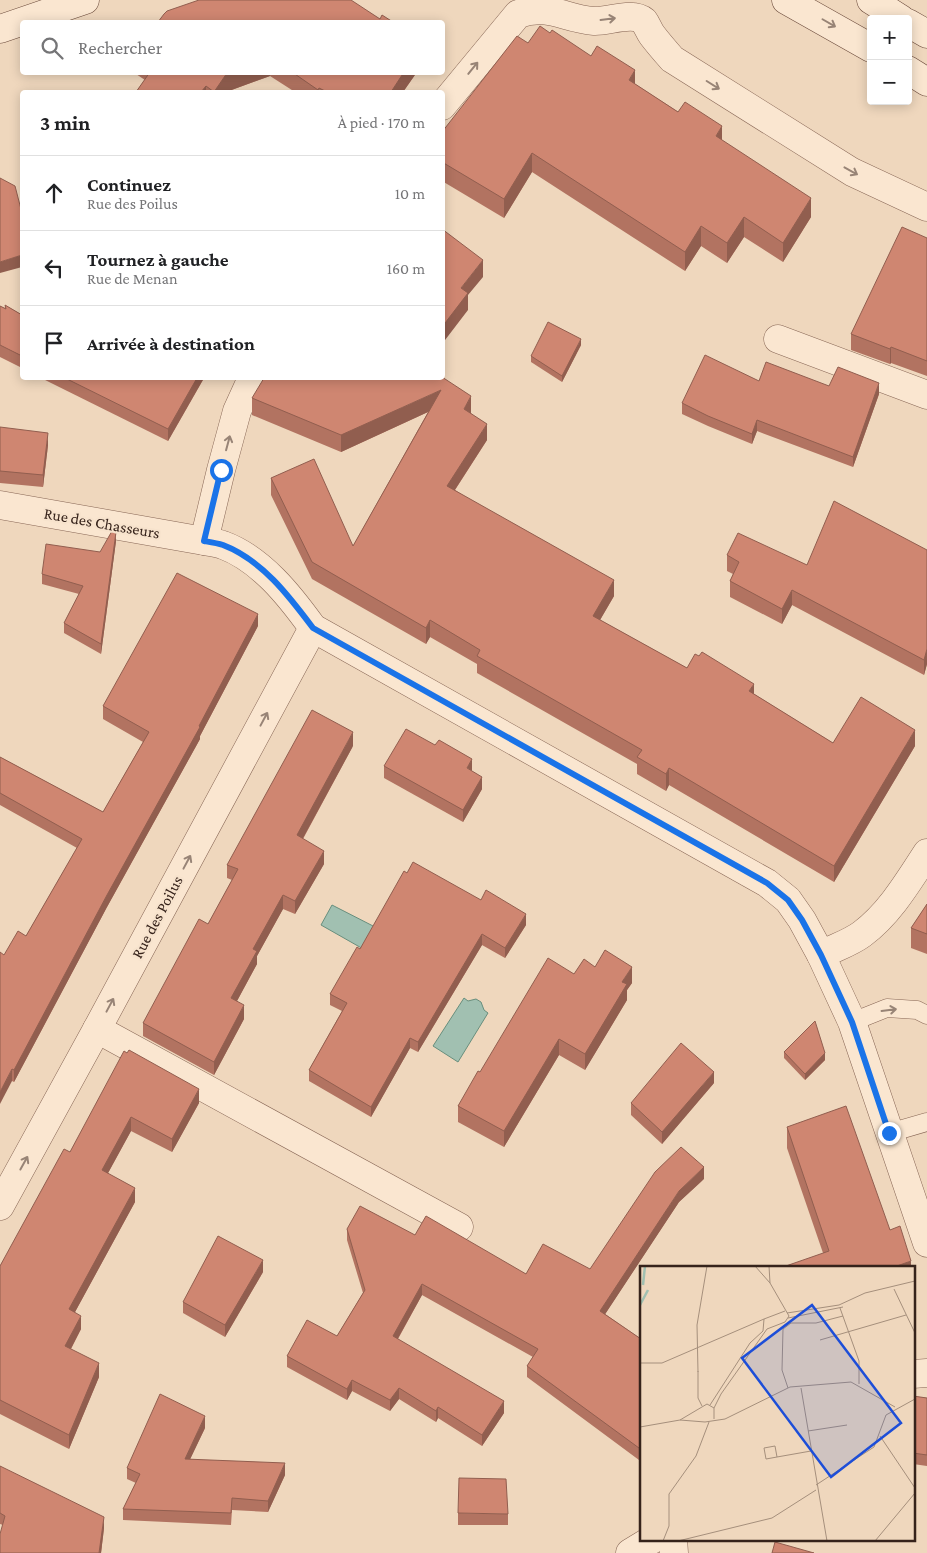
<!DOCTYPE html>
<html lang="fr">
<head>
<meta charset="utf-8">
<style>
	:root { --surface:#fff; --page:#f2f2f2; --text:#202124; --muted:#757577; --line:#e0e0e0 }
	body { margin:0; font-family:"Crimson Pro",serif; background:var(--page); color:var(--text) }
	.controls { position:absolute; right:15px; top:15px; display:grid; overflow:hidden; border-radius:5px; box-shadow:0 2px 12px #0003 }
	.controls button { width:45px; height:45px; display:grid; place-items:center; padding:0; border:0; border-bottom:1px solid var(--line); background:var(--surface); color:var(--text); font:25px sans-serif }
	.stop { position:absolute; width:15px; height:15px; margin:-11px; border:4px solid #1a73e8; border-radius:50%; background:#fff }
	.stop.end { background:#1a73e8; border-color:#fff; box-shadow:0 1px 5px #0008 }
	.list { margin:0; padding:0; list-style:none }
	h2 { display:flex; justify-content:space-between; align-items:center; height:65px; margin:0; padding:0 20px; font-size:21px }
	h2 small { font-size:16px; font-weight:400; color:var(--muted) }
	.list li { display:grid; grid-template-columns:32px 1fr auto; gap:15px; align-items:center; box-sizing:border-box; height:75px; padding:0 20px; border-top:1px solid var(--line) }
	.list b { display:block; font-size:19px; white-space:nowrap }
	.list p { margin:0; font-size:16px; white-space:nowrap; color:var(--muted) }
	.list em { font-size:16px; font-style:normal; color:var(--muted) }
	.icon { flex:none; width:28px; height:28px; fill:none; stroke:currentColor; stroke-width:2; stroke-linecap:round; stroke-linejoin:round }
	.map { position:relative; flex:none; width:927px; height:1553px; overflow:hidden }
	.search { position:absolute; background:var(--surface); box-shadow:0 2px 12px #0003; left:20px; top:20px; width:425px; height:55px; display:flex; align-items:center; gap:12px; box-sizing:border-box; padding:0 18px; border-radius:5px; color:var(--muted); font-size:19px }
	.panel { position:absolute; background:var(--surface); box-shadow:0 2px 12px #0003; left:20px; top:90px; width:425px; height:290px; border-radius:5px }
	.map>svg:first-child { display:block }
	.water { fill:#a1c0b1; stroke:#688e7d }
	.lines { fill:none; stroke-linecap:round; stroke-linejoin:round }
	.lane-casing { stroke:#886756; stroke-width:19 }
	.street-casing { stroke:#886756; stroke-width:29 }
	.secondary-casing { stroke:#694839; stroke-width:29 }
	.lane { stroke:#fae6d0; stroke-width:18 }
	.street { stroke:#fae6d0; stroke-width:28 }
	.secondary { stroke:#fae6d0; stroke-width:28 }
	.wall { fill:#b27361 }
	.shaded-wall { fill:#915e4f }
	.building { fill:#cf8671; stroke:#915e4f }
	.oneway { stroke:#988476 }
	.route { stroke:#1a73e8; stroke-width:6 }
	.labels { text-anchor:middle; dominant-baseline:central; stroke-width:4.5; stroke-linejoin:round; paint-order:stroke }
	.street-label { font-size:16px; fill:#36231b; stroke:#f7e3cd }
	.inset-river { fill:none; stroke:#a1c0b1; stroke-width:2.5 }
	.inset-road { fill:none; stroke:#a58f7c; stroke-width:1 }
	.view { fill:#1d4ed8; fill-opacity:0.15; stroke:#1d4ed8; stroke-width:2.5 }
	.inset-edge { fill:none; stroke:#36231b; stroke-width:2.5 }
</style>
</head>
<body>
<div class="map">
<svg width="927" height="1553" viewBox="0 0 927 1553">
	<rect width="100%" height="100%" fill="#efd7bd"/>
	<!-- water -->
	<g class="water">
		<polygon points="332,905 377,928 365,950 321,925"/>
		<polygon points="464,998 468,1001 476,999 481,1002 484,1010 488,1013 458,1062 433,1046"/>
	</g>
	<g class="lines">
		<defs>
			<g id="lane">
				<polyline points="852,1022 887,1008 917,1010 927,1015"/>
				<polyline points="889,1133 927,1122"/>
			</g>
			<g id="street">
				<path d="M 442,106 L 518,14 C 549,3 564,19 594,21 C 608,22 632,11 644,21 C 647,25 649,31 652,35 C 658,43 665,51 672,59 L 852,172 L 927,207"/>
				<polyline points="778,339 927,395"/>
				<path d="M 0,505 L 204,541 C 210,542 217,543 223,545 C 261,559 290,596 313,628 L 767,883 L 788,900 L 802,920 L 821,955 L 852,1022 L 927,1243"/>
				<polyline points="204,541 221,470 237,411 252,378"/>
				<path d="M 821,955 C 834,948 850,943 862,934 C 890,913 908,882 927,853"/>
				<polyline points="97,1029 459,1227"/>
				<polyline points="0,1206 97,1029 313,628"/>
				<polyline points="913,1374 927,1373"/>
				<polyline points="673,1539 674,1553"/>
				<polyline points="630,1553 653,1539"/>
			</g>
			<g id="secondary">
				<polyline points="786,0 871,48"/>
				<polyline points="871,0 901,19"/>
				<polyline points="908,23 927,34"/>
				<polyline points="0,29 85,0"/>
				<polyline points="908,70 927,82"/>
			</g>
		</defs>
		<!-- lane casing -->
		<use href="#lane" class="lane-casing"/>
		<!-- street casing -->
		<use href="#street" class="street-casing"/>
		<!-- secondary casing -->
		<use href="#secondary" class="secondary-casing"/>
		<!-- lane -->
		<use href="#lane" class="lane"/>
		<!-- street -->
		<use href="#street" class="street"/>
		<!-- secondary -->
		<use href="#secondary" class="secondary"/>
	</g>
	<!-- wall -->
	<g class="wall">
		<polygon points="550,33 635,84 722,140 811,217 783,262 744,237 727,263 701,246 685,271 532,172 504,218 442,181 442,132 528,43"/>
		<polygon points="136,72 417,72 403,92 295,92 270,76 226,92 136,92 145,80 136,74"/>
		<polygon points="927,238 927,376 891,363 890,364 851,350 851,334"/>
		<polygon points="5,305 22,315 22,368 0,357 0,306 5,308"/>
		<polygon points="581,345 562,382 531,362 531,356"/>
		<polygon points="41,378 204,378 168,441"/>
		<polygon points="759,381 829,386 879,394 853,467 757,431 752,444 708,426 682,414 682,403"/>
		<polygon points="252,398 471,413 487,440 455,490 614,596 600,620 687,668 754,694 833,743 915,746 834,882 669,785 666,791 637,774 637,764 477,673 477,664 430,637 426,644 312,579 271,495 271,478 353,546 428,412 341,452 252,415"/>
		<polygon points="0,432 48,445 43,487 0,483"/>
		<polygon points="116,541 101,654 64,633 64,623 79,594 42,584 42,574 100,552"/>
		<polygon points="927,550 927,664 924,675 792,605 782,624 730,597 730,581 733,574 727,571 727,555 807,565"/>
		<polygon points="258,626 200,736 200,739 107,907 14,1082 12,1081 4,955 26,936 77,848 0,805 0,757 103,812 143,742 103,719 103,706"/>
		<polygon points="353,746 303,839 324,864 295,914 283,909 257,956 257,964 237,1001 244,1019 214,1075 143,1036 143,1023 208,924 232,880 227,878 227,865"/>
		<polygon points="384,766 472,771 482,789 463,822 384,778"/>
		<polygon points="927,904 927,954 911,948 911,928"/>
		<polygon points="526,925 505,958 482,945 418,1052 410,1048 371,1117 309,1081 309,1070 342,1011 330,1005 330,994 360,949"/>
		<polygon points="595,967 632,983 627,990 627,1000 585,1070 559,1055 504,1147 458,1122 458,1106 574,974"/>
		<polygon points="784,1052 825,1060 805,1080 784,1058"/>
		<polygon points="127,1053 199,1103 172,1152 131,1131 108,1173 135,1202 75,1312 81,1329 71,1349 99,1377 69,1449 0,1414 0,1266 70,1152"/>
		<polygon points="714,1083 662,1144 631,1115 631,1103"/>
		<polygon points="787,1127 890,1230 911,1267 823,1253 787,1148"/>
		<polygon points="704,1179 679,1202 605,1314 641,1339 639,1460 527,1377 527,1366 533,1357 422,1295 398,1339 504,1413 482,1446 438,1418 436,1422 399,1399 390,1411 352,1391 347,1400 287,1367 287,1356 337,1336 363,1293 347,1240 347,1229 415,1235 526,1274 590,1269"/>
		<polygon points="263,1272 225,1337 183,1313 183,1302"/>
		<polygon points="913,1396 927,1398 927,1466 913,1464"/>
		<polygon points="205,1428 190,1459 285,1475 268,1512 232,1510 231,1525 123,1520 123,1509 136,1483 127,1479 127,1468"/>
		<polygon points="0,1466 104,1528 101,1553 0,1553 3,1525 0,1524"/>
		<polygon points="458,1513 508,1514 508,1525 458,1525"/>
	</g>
	<!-- shaded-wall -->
	<g class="shaded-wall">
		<polygon points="635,70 635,90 629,80"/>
		<polygon points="229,72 270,72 270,76 226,92 214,92 227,73"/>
		<polygon points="404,72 417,72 403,92 391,92"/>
		<polygon points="206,86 206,92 201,92"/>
		<polygon points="722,126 722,146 716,136"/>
		<polygon points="532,153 532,172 504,218 504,199"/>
		<polygon points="811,198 811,217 783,262 783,243"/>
		<polygon points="744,217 744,237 727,263 727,243"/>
		<polygon points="701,226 701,246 685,271 685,252"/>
		<polygon points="22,255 22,267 0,273 0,262"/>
		<polygon points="483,260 483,277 468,295 468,310 442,344 442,327 461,288"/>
		<polygon points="581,339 581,345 562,382 562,376"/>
		<polygon points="891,347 891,363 890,364 890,349"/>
		<polygon points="197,378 204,378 168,441 168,429"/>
		<polygon points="879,383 879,394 853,467 853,457"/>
		<polygon points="441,390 441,406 341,452 341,435"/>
		<polygon points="471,396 471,413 464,425 464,409"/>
		<polygon points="757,420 757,431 752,444 752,434"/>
		<polygon points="487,424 487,440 447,502 447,486"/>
		<polygon points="48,433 48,445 43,487 43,475"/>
		<polygon points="116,532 116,541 101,654 101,644"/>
		<polygon points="614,580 614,596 593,632 593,616"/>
		<polygon points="792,590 792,605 782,624 782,609"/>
		<polygon points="258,614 258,626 200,736 200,739 107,907 14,1082 14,1070 107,895 199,726"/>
		<polygon points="430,620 430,637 426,644 426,628"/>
		<polygon points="927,649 927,664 924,675 924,660"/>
		<polygon points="754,684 754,700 749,691"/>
		<polygon points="915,730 915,746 834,882 834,866"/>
		<polygon points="353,732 353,746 297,849 297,835"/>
		<polygon points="472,759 472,771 467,768"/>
		<polygon points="669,768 669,785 666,791 666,774"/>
		<polygon points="482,777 482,789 463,822 463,810"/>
		<polygon points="324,851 324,864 295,914 295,901"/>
		<polygon points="283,895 283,909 257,956 257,964 231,1012 231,998 253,949"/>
		<polygon points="526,914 526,925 505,958 505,948"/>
		<polygon points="482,934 482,945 418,1052 418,1042"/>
		<polygon points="632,967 632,983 627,990 627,1000 585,1070 585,1054 622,982"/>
		<polygon points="244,1005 244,1019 214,1075 214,1062"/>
		<polygon points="410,1038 410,1048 371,1117 371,1107"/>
		<polygon points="559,1039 559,1055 504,1147 504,1131"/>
		<polygon points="825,1053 825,1060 805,1080 805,1074"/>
		<polygon points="12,1069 12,1081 0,1104 0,1092"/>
		<polygon points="714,1072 714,1083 662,1144 662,1132"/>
		<polygon points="199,1089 199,1103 172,1152 172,1139"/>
		<polygon points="131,1117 131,1131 102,1184 102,1170"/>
		<polygon points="704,1167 704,1179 679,1202 600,1322 600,1311 679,1191"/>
		<polygon points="135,1188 135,1202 69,1323 69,1309"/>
		<polygon points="263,1260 263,1272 225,1337 225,1325"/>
		<polygon points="911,1261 911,1267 894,1267"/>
		<polygon points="422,1284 422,1295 393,1347 393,1336"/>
		<polygon points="81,1316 81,1329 65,1360 65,1346"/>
		<polygon points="99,1363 99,1377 69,1449 69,1435"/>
		<polygon points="352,1380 352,1391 347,1400 347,1389"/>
		<polygon points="399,1388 399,1399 390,1411 390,1400"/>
		<polygon points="504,1401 504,1413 482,1446 482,1435"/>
		<polygon points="438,1407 438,1418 436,1422 436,1411"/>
		<polygon points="205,1416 205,1428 185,1470 185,1459"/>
		<polygon points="641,1446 641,1457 639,1460 639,1448"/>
		<polygon points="285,1463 285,1475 268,1512 268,1501"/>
		<polygon points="104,1517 104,1528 101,1553 99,1553"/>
	</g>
	<!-- building -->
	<g class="building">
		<polygon points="199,0 351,0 380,19 382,15 393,22 158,22 164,14 167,11"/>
		<polygon points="540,26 550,33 552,30 591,56 597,46 635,70 629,80 678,112 685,102 722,126 716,136 811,198 783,243 744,217 727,243 701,226 685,252 532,153 504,199 442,162 442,132 517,36 528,43"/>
		<polygon points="150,72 229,72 227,73 214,92 206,86 201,92 136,92"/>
		<polygon points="292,72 404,72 391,92 327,92 319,88 318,90"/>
		<polygon points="0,178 15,186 22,213 22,255 0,262"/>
		<polygon points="902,227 927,238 927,361 891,347 890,349 851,334"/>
		<polygon points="442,229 483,260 461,288 468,293 442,327"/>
		<polygon points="5,305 22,315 22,356 0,345 0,306 6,309"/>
		<polygon points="548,322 581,339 562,376 531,356"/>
		<polygon points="705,355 759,381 766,362 829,386 838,367 879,383 853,457 757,420 752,434 708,416 682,403"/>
		<polygon points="442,377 471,396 464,409 487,424 447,486 614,580 593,616 687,668 695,654 699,656 702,652 754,684 749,691 833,743 861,697 915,730 834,866 669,768 666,774 637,757 642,750 477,656 480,650 430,620 426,628 312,562 271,478 314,459 353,546 441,390 341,435 252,398 264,378"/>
		<polygon points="65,378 197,378 168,429"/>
		<polygon points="0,427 48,433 43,475 0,471"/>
		<polygon points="834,501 927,550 927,649 924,660 792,590 782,609 730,581 739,562 727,555 738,533 807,565"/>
		<polygon points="112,531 116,532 101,644 64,623 83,586 42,574 46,544 100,552"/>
		<polygon points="177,573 258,614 199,726 200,727 107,895 14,1070 12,1069 0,1092 0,952 4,955 18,931 26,936 82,839 0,793 0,757 103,812 149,732 103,706"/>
		<polygon points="312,710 353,732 297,835 324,851 295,901 283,895 253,949 257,951 231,998 244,1005 214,1062 143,1023 199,919 208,924 238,869 227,865"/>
		<polygon points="406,729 435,745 439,740 472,759 467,768 482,777 463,810 384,766"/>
		<polygon points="413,862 481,900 486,890 526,914 505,948 482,934 418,1042 410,1038 371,1107 309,1070 347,1003 330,994 357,947 360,949 404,871 407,873"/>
		<polygon points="927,904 927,934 911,928"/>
		<polygon points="605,950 632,967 622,982 627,984 585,1054 559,1039 504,1131 458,1106 478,1071 480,1072 548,958 574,974 584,959 595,967"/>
		<polygon points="815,1021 825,1053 805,1074 784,1052"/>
		<polygon points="681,1043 714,1072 662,1132 631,1103"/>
		<polygon points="129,1050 199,1089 172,1139 131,1117 102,1170 135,1188 69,1309 81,1316 65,1346 99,1363 69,1435 0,1400 0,1266 64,1149 70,1152 124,1051 127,1053"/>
		<polygon points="846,1106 890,1230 900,1226 911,1261 894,1267 783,1267 829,1251 787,1127"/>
		<polygon points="681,1147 704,1167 679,1191 600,1311 641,1339 641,1446 639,1448 527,1366 538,1349 422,1284 393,1336 504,1401 482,1435 438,1407 436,1411 399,1388 390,1400 352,1380 347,1389 287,1356 307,1320 337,1336 365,1290 347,1229 360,1206 415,1235 426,1216 526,1274 543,1244 590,1269 655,1172"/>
		<polygon points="218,1236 263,1260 225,1325 183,1302"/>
		<polygon points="160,1394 205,1416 185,1459 285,1463 268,1501 232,1498 231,1513 123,1509 140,1474 127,1468"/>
		<polygon points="913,1396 927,1398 927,1455 913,1453"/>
		<polygon points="0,1466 104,1517 99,1553 0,1553 0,1534 5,1516 0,1513"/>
		<polygon points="459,1478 506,1479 508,1514 458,1513"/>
		<polygon points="775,1542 814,1553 772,1553"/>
	</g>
	<!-- one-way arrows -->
	<defs><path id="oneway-shaft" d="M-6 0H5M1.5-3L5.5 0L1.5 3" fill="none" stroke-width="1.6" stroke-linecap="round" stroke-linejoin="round" transform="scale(1.25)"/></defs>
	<g class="oneway">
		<use href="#oneway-shaft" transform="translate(608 19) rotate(-7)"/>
		<use href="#oneway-shaft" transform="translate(829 23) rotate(30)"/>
		<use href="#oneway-shaft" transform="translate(473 68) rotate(-51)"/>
		<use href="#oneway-shaft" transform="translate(713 85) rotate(32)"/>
		<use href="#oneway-shaft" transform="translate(851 171) rotate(29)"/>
		<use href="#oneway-shaft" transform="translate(228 443) rotate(-75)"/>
		<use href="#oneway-shaft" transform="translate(264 719) rotate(-62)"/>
		<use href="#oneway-shaft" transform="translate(187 862) rotate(-62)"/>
		<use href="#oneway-shaft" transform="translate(110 1005) rotate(-62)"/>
		<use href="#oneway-shaft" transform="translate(889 1010) rotate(-7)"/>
		<use href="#oneway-shaft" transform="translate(24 1163) rotate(-61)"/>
	</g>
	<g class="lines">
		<!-- route -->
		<path class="route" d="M 221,470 L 204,541 C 210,542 217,543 223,545 C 262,560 289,596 313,628 L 767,883 L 788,900 L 802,920 L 821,955 L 852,1022 L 889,1133"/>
	</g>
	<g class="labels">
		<!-- street labels -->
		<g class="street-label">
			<text transform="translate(102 523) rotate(10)">Rue des Chasseurs</text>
			<text transform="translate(157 917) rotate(-62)">Rue des Poilus</text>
		</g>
	</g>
	<!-- overview -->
	<g transform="translate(640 1266)">
		<rect width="275" height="275" fill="#efd7bd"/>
		<path class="inset-river" d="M 3,19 L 5,0M 0,39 L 8,24"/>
		<path class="inset-road" d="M 115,0 L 130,17 L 149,50 L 145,56 L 127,63M 129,0 L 130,17M 254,23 L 275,67M 200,42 L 219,95 L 219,118M 147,47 L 199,39 L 225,27 L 275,15M 148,52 L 203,41M 180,74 L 266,49M 0,97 L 22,97 L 124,53M 58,105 L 58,132 L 62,140M 58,106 L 57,59 L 67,0M 148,122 L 142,104 L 143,63 L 151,57 L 176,57 L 203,50M 161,122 L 187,275M 70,139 L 110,77 L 123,65 L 124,53 L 145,45M 74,142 L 81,128 L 127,63M 40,154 L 65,156 L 85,153 L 150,121 L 211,116 L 255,141M 0,161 L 40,154 L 67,138 L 74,142 L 74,153M 168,165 L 207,159M 240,170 L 275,222M 137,191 L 135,180 L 124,182 L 126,193 L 137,191 L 171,185M 176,219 L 234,181 L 246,149 L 275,133M 23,275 L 29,260 L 29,228 L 56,190 L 69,156M 38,275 L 132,252 L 176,224M 235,275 L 275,227"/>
		<path class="view" d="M 172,39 L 261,157 L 191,211 L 102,92 Z"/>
		<rect width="275" height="275" class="inset-edge"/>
	</g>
</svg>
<div class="controls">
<button>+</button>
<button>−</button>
</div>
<div class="stop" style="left:221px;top:470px"></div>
<div class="stop end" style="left:889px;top:1133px"></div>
<div class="search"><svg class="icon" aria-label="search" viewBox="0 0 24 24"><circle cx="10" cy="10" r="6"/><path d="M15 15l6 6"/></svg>Rechercher</div>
<section class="panel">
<h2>3 min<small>À pied · 170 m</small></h2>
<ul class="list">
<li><svg class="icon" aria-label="ahead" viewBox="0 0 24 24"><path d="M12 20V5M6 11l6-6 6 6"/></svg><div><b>Continuez</b><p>Rue des Poilus</p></div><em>10 m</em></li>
<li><svg class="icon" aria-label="left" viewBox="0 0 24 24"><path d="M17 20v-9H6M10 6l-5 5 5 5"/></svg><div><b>Tournez à gauche</b><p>Rue de Menan</p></div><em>160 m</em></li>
<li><svg class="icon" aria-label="arrive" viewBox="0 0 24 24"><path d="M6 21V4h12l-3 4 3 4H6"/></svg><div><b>Arrivée à destination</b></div></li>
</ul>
</section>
</div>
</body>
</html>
